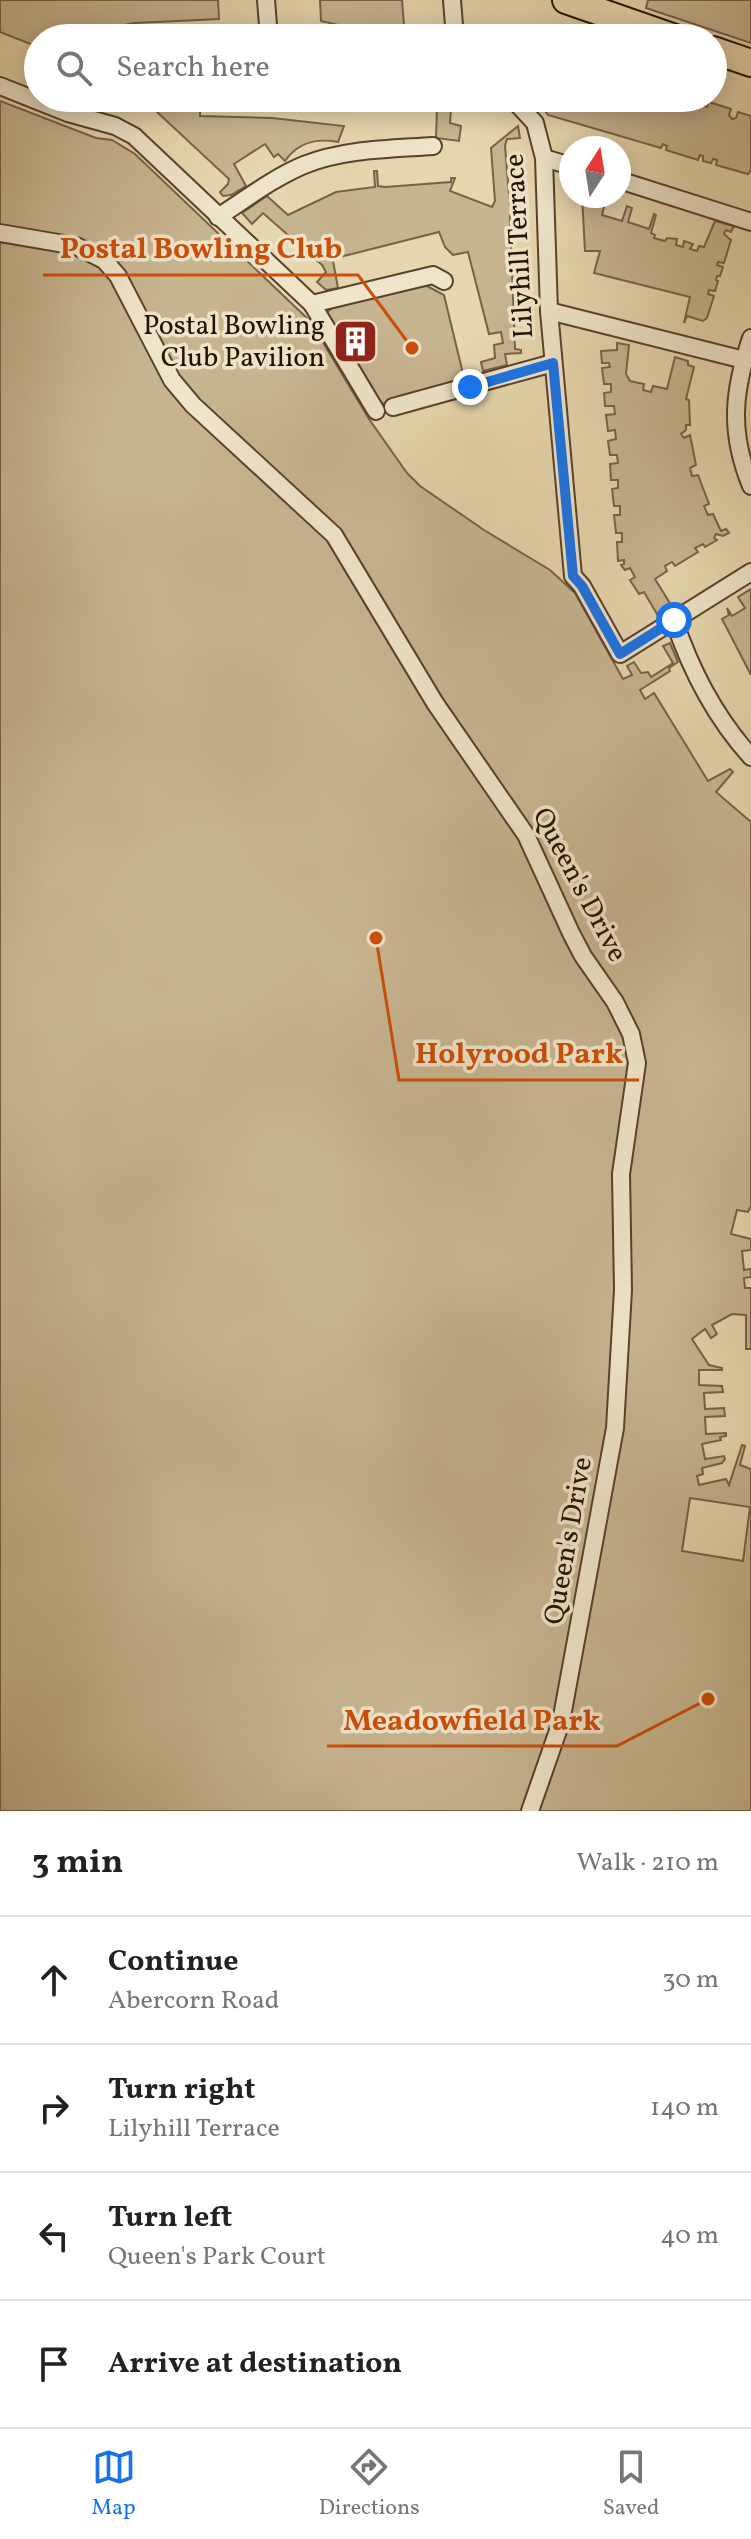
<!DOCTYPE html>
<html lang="en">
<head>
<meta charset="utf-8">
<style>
	:root { --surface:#fff; --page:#f6f6f6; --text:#222; --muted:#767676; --line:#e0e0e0; --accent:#1a73e8 }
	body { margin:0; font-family:Vollkorn,serif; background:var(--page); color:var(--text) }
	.compass { position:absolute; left:559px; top:136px; width:72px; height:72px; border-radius:50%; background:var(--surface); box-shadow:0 4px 20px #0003; rotate:12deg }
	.stop { position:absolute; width:24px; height:24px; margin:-18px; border:6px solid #1a73e8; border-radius:50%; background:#fff }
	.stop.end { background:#1a73e8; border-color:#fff; box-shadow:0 2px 8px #0008 }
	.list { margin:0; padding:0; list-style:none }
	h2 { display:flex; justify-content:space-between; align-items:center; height:104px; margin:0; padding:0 32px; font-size:34px }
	h2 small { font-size:26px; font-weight:400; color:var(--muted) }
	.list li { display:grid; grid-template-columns:52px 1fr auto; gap:24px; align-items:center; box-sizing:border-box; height:128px; padding:0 32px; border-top:2px solid var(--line) }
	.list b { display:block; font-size:30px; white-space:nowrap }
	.list p { margin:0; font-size:26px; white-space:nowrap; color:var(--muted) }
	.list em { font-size:26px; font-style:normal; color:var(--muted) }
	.icon { flex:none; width:44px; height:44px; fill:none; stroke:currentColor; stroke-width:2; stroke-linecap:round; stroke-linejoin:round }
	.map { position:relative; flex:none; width:751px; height:1811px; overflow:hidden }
	.search { position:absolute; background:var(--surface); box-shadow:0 4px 20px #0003; left:24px; right:24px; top:24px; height:88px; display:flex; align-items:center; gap:20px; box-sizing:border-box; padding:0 28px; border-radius:44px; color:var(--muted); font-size:30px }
	.sheet { height:616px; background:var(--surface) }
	nav { display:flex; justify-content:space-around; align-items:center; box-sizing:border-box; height:112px; border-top:2px solid var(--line); background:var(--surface); font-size:22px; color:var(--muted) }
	nav a { display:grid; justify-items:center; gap:4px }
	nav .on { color:var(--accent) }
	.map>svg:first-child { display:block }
	.green { fill:#c7b590; stroke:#786248; stroke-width:2; fill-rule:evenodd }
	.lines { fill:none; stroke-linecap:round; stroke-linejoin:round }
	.street-casing { stroke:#59412c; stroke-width:20 }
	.primary-casing { stroke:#2a0f00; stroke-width:30 }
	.street { stroke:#efe5ca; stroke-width:16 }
	.primary { stroke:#e7d7ae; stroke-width:26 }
	.route { stroke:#1a73e8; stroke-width:10 }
	.labels { text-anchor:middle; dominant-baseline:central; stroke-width:7; stroke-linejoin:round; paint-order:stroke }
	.street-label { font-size:28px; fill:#2a0f00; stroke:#efe5ca }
	.poi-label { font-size:28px; fill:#2a0f00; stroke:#efe5ca; text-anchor:end }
	.leader { fill:none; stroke:#cc4e0a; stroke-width:3 }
	.callout-dot { fill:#cc4e0a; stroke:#efe5ca; stroke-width:3 }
	.callout-label { font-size:30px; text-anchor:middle; font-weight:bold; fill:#cc4e0a; stroke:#efe5ca; stroke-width:7; stroke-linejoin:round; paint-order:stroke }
</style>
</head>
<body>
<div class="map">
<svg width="751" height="1811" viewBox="0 0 751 1811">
	<rect width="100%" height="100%" fill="#e7d7ae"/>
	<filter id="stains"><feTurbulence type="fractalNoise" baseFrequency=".0025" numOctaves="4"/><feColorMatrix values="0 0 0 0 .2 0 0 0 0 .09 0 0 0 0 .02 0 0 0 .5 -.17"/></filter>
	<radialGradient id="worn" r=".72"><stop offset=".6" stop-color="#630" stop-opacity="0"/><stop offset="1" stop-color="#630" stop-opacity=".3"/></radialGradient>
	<!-- green -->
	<g class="green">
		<polygon points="0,0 218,0 219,19 135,23 97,30 77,38 38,38 38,47 0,32"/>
		<polygon points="320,0 402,0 405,38 336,38 338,25 321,21"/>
		<polygon points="648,0 751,0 751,43 646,8"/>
		<path d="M 142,98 L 200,98 L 200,116 L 272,118 L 344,126 L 338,142 C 316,138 298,142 285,161 L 278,154 L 274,157 L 265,144 L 234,164 L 246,186 L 231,195 L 223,196 L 220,192 L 228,184 L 229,179 Z"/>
		<polygon points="535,98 679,98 707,107 709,102 731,109 729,115 732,119 736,118 738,112 751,116 751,170 748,174 716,165 717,160 713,159 711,163 703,161 703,156 700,155 698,160 666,150 667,146 663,144 661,148 548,115"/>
		<path d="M 0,101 L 96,138 L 112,140 L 135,154 L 310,321 L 369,419 L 407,473 L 420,486 L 484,530 L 550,570 L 575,593 L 623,679 L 632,675 L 627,666 L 634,662 L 641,673 L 648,672 L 651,677 L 673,663 L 663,646 L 670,643 L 678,662 L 669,668 L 670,671 L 640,690 L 645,699 L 654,693 L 708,781 L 730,769 L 733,772 L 716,792 L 751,822 L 751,1206 L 748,1212 L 737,1210 L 731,1234 L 751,1239 L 751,1250 L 742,1251 L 744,1270 L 751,1269 L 751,1277 L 744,1278 L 745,1288 L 751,1288 L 751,1349 L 746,1349 L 746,1315 L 732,1314 L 712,1325 L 717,1334 L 711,1338 L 705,1329 L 692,1339 L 709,1365 L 722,1368 L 722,1370 L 699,1370 L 699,1385 L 722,1386 L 723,1392 L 704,1393 L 705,1409 L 724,1408 L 725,1416 L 705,1417 L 706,1434 L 726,1433 L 726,1436 L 720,1437 L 721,1440 L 702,1444 L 705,1459 L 724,1456 L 725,1459 L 722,1463 L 702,1468 L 703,1474 L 697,1476 L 699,1485 L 726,1479 L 729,1485 L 742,1445 L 745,1446 L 740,1465 L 751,1469 L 751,1811 L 0,1811 ZM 690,1498 L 750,1507 L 743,1561 L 682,1551 Z"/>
		<polygon points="437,107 451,108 450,123 461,126 459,141 436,138"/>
		<polygon points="518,126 520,138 507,139 505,146 510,205 512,212 526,211 526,215 510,216 515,349 521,350 521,353 505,354 507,365 483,371 481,362 495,358 494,345 503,343 501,332 489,334 468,252 453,255 445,247 439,232 340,257 333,261 338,288 326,290 317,282 326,272 322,265 263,213 252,224 242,213 267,196 288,215 336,192 375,187 374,171 377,171 378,186 385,187 451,182 451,178 455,178 450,191 492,207 495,201 491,148"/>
		<polygon points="582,196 604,196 606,199 602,215 622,221 627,206 632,208 628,222 649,229 654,214 656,215 651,233 655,235 654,238 665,241 667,238 677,239 676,245 683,247 684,241 693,244 690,249 697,251 699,246 704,247 715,221 734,226 731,232 726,230 724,234 731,240 724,263 718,262 717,265 723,267 720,276 717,276 716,280 718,281 715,291 709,290 708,294 714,296 707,318 703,321 687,316 684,323 690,297 594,273 600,251 585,251"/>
		<polygon points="425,285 444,295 465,382 383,404 375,397 327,312 334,307"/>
		<polygon points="617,343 629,345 626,374 630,381 644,384 643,390 651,392 653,386 667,389 675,357 688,361 688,365 694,367 686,399 689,400 690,425 686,425 686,430 681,434 684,438 690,435 696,465 690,468 692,476 698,475 709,504 704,506 708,515 713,514 721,531 726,529 729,533 723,536 716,534 714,538 717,540 705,547 703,544 695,548 698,552 675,566 672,562 665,566 667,571 655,579 671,605 657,614 644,592 639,594 630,580 635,577 630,568 625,570 621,565 624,564 624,560 618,561 617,542 622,542 622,533 616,533 614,515 620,515 620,506 614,506 612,489 618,488 618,480 611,480 610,464 618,463 617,455 610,455 608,441 616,439 615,430 608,431 606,415 615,414 614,406 605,406 604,393 611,392 611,384 604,384 602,368 610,367 609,363 602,363 601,351 617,350"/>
		<polygon points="751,589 751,675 722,619 729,615 727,608 732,616 745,608 738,597"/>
	</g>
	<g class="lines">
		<defs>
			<g id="street">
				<polyline points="266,0 269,38"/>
				<polyline points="452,0 455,38"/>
				<polyline points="0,86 68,113 115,126 134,136 312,304 376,411"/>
				<polyline points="512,98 535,123 544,158 549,311 573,576 582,586 620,654 751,572"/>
				<polyline points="544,158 571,166"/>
				<polyline points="619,180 751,222"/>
				<path d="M 218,217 C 246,199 273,178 304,165 C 344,149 390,149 433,146"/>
				<polyline points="0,233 76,246 104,260 118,276 172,380 193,405 334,535 435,703 526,835 571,933 583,956 615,1002 631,1034 637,1063 621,1174 623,1290 615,1428 561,1722 530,1811"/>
				<polyline points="312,304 433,275 444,281"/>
				<polyline points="549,311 744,360"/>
				<path d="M 751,338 C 733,392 729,432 751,486"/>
				<polyline points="393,407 553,363"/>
				<path d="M 674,620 C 691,671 715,717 751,757"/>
			</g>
			<g id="primary">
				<polyline points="566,0 675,38"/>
				<polyline points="713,50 751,63"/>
			</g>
		</defs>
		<!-- street casing -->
		<use href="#street" class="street-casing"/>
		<!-- primary casing -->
		<use href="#primary" class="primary-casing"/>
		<!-- street -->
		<use href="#street" class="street"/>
		<!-- primary -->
		<use href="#primary" class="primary"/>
	</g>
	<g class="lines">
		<!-- route -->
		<polyline class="route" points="470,387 553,363 573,576 582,586 620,654 674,620"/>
	</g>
	<!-- icons -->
	<defs>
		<symbol id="building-square" viewBox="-11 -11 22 22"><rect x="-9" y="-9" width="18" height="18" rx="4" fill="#8f2418" stroke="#efe5ca"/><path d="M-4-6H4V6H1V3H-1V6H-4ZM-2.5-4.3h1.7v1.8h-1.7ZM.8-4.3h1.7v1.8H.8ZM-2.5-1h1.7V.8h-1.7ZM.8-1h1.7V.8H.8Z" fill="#fff"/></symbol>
	</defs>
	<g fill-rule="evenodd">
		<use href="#building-square" x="330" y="316" width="51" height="51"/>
	</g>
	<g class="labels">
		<!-- street labels -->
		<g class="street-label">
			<text transform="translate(520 246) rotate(-93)">Lilyhill Terrace</text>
			<text transform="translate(579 885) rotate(62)">Queen's Drive</text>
			<text transform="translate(569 1541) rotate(-80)">Queen's Drive</text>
		</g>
		<!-- poi labels -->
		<g class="poi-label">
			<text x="325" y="326">Postal Bowling<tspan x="325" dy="32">Club Pavilion</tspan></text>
		</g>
	</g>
	<!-- callouts -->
	<path class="leader" d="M412 348L358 275H43M376 938L399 1080H639M708 1699L617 1746H327"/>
	<g class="callout-dot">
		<circle cx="412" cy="348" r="8"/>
		<circle cx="376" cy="938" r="8"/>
		<circle cx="708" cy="1699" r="8"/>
	</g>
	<g class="callout-label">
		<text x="201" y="258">Postal Bowling Club</text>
		<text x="519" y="1063">Holyrood Park</text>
		<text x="472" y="1730">Meadowfield Park</text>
	</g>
	<rect width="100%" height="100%" filter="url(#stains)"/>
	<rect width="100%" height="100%" fill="url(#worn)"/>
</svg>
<svg class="compass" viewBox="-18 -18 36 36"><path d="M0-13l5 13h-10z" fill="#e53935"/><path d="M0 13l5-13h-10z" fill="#767676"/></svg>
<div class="stop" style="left:674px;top:620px"></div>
<div class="stop end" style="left:470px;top:387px"></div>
<div class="search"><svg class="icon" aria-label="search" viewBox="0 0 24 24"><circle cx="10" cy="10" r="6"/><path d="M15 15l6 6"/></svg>Search here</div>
</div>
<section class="sheet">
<h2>3 min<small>Walk · 210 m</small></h2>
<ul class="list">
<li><svg class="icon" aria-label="ahead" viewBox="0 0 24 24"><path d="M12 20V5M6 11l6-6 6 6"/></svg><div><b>Continue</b><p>Abercorn Road</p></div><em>30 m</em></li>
<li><svg class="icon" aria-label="right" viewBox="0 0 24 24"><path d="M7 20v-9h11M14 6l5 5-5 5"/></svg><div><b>Turn right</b><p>Lilyhill Terrace</p></div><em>140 m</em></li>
<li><svg class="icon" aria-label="left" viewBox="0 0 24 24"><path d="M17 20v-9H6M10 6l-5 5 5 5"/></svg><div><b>Turn left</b><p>Queen's Park Court</p></div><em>40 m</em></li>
<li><svg class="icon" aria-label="arrive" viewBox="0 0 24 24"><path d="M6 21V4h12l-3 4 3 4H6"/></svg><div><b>Arrive at destination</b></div></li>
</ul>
</section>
<nav>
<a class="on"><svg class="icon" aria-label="map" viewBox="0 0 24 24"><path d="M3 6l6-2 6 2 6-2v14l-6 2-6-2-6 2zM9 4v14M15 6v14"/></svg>Map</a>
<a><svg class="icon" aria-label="directions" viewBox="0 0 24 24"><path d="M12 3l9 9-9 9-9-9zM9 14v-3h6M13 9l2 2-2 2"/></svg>Directions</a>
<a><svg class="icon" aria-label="saved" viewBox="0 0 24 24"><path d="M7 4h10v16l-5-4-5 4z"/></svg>Saved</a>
</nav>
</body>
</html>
